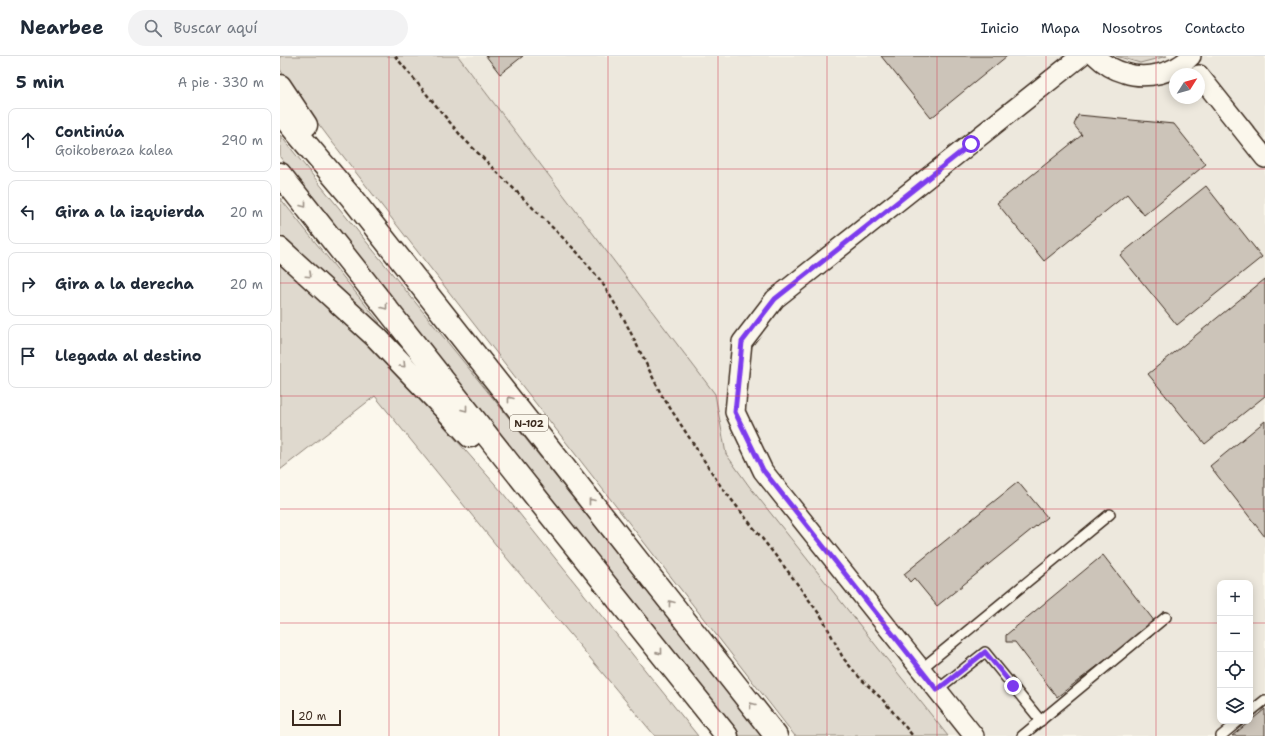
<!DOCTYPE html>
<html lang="es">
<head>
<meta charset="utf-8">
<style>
	:root { --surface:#fff; --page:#f2f2f3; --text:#1f2937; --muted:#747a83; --line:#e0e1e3 }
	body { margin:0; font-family:"Shantell Sans",sans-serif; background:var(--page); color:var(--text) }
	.controls { position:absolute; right:12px; bottom:12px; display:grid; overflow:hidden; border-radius:8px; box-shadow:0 2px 10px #0003 }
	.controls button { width:36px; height:36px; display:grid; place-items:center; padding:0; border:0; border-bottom:1px solid var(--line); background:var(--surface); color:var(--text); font:20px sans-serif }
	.compass { position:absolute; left:889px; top:12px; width:36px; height:36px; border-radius:50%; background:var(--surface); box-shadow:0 2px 10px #0003; rotate:53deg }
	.scale { position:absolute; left:12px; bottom:10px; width:49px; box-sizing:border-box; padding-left:4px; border:2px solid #3b2a1e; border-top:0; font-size:11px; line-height:14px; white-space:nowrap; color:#3b2a1e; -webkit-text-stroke:3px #fbf7ec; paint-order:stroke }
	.stop { position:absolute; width:12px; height:12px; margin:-9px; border:3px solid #7c3aed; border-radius:50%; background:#fff }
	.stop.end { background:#7c3aed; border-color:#fff; box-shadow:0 1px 4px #0008 }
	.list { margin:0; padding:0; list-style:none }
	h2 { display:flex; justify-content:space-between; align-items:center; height:52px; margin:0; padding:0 16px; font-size:17px }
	h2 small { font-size:13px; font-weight:400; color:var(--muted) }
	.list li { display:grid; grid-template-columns:26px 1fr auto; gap:12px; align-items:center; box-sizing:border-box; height:64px; margin:0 8px 8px; padding:0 8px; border:1px solid var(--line); border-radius:8px }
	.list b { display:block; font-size:15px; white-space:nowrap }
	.list p { margin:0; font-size:13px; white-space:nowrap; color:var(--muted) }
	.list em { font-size:13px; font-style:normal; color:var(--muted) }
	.icon { flex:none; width:22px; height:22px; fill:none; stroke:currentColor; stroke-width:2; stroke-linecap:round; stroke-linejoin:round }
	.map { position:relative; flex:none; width:985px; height:680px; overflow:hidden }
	header { display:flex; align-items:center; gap:24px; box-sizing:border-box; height:56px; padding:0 20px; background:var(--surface); border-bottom:1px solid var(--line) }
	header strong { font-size:19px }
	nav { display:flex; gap:22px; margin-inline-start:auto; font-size:14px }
	.search { width:280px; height:36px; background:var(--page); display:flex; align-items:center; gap:10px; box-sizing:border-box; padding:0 14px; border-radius:22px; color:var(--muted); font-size:15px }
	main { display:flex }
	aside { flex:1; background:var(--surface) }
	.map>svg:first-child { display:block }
	.built { fill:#ede8dd; fill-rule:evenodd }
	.green { fill:#dfd9ce; stroke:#8d8276 }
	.building { fill:#ccc4b9; stroke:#3b2a1e }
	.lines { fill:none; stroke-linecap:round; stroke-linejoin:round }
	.lane-casing { stroke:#3b2a1e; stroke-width:12 }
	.street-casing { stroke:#3b2a1e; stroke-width:22 }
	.highway-casing { stroke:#3b2a1e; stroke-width:25 }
	.path { stroke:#3b2a1e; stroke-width:2.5; stroke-dasharray:4 3; stroke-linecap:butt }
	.lane { stroke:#fbf7ec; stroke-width:9 }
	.street { stroke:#fbf7ec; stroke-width:19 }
	.highway { stroke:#fbf7ec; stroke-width:22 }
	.oneway { stroke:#9b9085 }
	.route { stroke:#7c3aed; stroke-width:5 }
	.grid { fill:none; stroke:#d1495b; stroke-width:1; stroke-opacity:0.55 }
	.labels { text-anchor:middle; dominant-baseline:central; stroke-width:3; stroke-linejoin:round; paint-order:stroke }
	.shield { fill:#fbf7ec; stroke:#75685c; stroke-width:1 }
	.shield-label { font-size:10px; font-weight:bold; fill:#3b2a1e }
</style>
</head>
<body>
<header>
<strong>Nearbee</strong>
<div class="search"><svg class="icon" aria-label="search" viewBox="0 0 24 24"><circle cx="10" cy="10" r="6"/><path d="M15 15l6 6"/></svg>Buscar aquí</div>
<nav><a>Inicio</a><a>Mapa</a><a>Nosotros</a><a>Contacto</a></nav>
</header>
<main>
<aside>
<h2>5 min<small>A pie · 330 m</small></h2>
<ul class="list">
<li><svg class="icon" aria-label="ahead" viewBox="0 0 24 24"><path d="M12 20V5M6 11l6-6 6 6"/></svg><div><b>Continúa</b><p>Goikoberaza kalea</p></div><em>290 m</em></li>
<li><svg class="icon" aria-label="left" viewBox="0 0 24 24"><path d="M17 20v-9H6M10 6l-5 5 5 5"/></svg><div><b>Gira a la izquierda</b></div><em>20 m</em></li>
<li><svg class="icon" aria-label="right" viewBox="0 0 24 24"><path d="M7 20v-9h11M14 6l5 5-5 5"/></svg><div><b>Gira a la derecha</b></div><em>20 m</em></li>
<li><svg class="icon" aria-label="arrive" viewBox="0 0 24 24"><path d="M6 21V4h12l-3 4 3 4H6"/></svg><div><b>Llegada al destino</b></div></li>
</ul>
</aside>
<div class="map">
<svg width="985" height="680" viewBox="0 0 985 680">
	<rect width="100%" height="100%" fill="#fbf7ec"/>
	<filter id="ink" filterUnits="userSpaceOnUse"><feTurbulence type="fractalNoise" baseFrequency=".025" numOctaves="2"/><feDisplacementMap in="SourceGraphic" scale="8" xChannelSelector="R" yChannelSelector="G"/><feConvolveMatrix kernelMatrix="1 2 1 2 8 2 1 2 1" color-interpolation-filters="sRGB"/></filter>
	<g filter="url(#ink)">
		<!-- built -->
		<path class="built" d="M 178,0 L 985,0 L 985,680 L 668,680 L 469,430 L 446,398 L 435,338 ZM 895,18 L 919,18 L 919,42 L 895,42 ZM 940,527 L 970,527 L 970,665 L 940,665 Z"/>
		<!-- green -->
		<g class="green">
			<polygon points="0,0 178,0 435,338 446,398 469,430 668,680 515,680 49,82 10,30 0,13"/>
			<polygon points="836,0 887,0 860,7"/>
			<polygon points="0,79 233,367 482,680 459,680 0,101"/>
			<polygon points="0,142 100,267 96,270 0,183"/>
			<polygon points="0,206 85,284 134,336 222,436 418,680 375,680 225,500 95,340 0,414"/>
		</g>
		<!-- building -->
		<g class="building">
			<polygon points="206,0 243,0 220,18"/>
			<polygon points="601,0 727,0 651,62"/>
			<polygon points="798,59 894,68 926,108 864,159 847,138 764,205 717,147 802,79 794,69"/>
			<polygon points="926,130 982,201 897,269 840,199"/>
			<polygon points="985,223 985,340 925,388 868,318"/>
			<polygon points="985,365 985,481 930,410"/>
			<polygon points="738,426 767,461 657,550 634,522 630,526 624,518"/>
			<polygon points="823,499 875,566 777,641 735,586 726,586 726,579"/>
			<polygon points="985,653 985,680 952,680"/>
		</g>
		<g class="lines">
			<defs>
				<g id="lane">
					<polyline points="641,613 830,458"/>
					<polyline points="657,634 705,596 761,665"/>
					<polyline points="970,656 985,644"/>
					<polyline points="742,680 886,561"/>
					<polyline points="941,680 959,665"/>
				</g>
				<g id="street">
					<path d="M 816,0 C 824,8 834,14 845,17 C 866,24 896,17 911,0"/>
					<polyline points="919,19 985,102"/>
					<polyline points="694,680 483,415 455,356 462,286 495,243 801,0"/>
				</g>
				<g id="highway">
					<polyline points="0,30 26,69"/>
					<polyline points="0,57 71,141 496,680"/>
					<polyline points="0,118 259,445 447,680"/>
					<polyline points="0,193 96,281 166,354 190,380"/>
				</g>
			</defs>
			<!-- lane casing -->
			<use href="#lane" class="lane-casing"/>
			<!-- street casing -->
			<use href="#street" class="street-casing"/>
			<!-- highway casing -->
			<use href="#highway" class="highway-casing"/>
			<!-- path -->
			<polyline class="path" points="115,0 182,81 297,196 321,225 343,261 381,338 440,429 510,518 543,563 563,602 580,622 602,643 633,680"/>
			<!-- lane -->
			<use href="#lane" class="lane"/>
			<!-- street -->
			<use href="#street" class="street"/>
			<!-- highway -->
			<use href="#highway" class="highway"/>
		</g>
		<!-- one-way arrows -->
		<defs><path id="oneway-chevron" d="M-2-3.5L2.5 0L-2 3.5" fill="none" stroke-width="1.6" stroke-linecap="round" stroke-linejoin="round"/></defs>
		<g class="oneway">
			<use href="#oneway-chevron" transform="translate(24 149) rotate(52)"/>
			<use href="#oneway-chevron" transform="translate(29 219) rotate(43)"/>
			<use href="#oneway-chevron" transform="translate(105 251) rotate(52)"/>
			<use href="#oneway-chevron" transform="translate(123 309) rotate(46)"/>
			<use href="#oneway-chevron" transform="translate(230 343) rotate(-128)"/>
			<use href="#oneway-chevron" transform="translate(185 353) rotate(52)"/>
			<use href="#oneway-chevron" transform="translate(311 445) rotate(-128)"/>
			<use href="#oneway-chevron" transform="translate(391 547) rotate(-128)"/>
			<use href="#oneway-chevron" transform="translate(380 596) rotate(51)"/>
			<use href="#oneway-chevron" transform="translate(472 649) rotate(-128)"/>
		</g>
	</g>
	<g class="lines" filter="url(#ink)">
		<!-- route -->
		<polyline class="route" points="691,88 495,243 462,286 455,356 483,414 657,634 705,596 733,630"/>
	</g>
	<!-- grid -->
	<path class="grid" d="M 109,0 L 109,680M 219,0 L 219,680M 328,0 L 328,680M 438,0 L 438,680M 547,0 L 547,680M 657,0 L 657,680M 766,0 L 766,680M 876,0 L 876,680M 0,113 L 985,113M 0,227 L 985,227M 0,340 L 985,340M 0,453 L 985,453M 0,567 L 940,567M 970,567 L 985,567"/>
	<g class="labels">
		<!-- shield labels -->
		<rect class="shield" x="230" y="359" width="38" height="16" rx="3"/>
		<g class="shield-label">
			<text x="249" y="367">N-102</text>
		</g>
	</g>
</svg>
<div class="controls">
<button>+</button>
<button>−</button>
<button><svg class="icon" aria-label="locate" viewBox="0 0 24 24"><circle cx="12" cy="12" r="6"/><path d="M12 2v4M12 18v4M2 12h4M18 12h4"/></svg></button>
<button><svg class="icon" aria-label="layers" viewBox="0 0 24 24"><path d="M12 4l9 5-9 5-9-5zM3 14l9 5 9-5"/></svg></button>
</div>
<svg class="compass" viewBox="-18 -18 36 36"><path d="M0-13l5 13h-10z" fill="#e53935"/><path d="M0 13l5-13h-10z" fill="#747a83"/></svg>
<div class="scale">20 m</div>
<div class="stop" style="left:691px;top:88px"></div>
<div class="stop end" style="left:733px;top:630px"></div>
</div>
</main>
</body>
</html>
